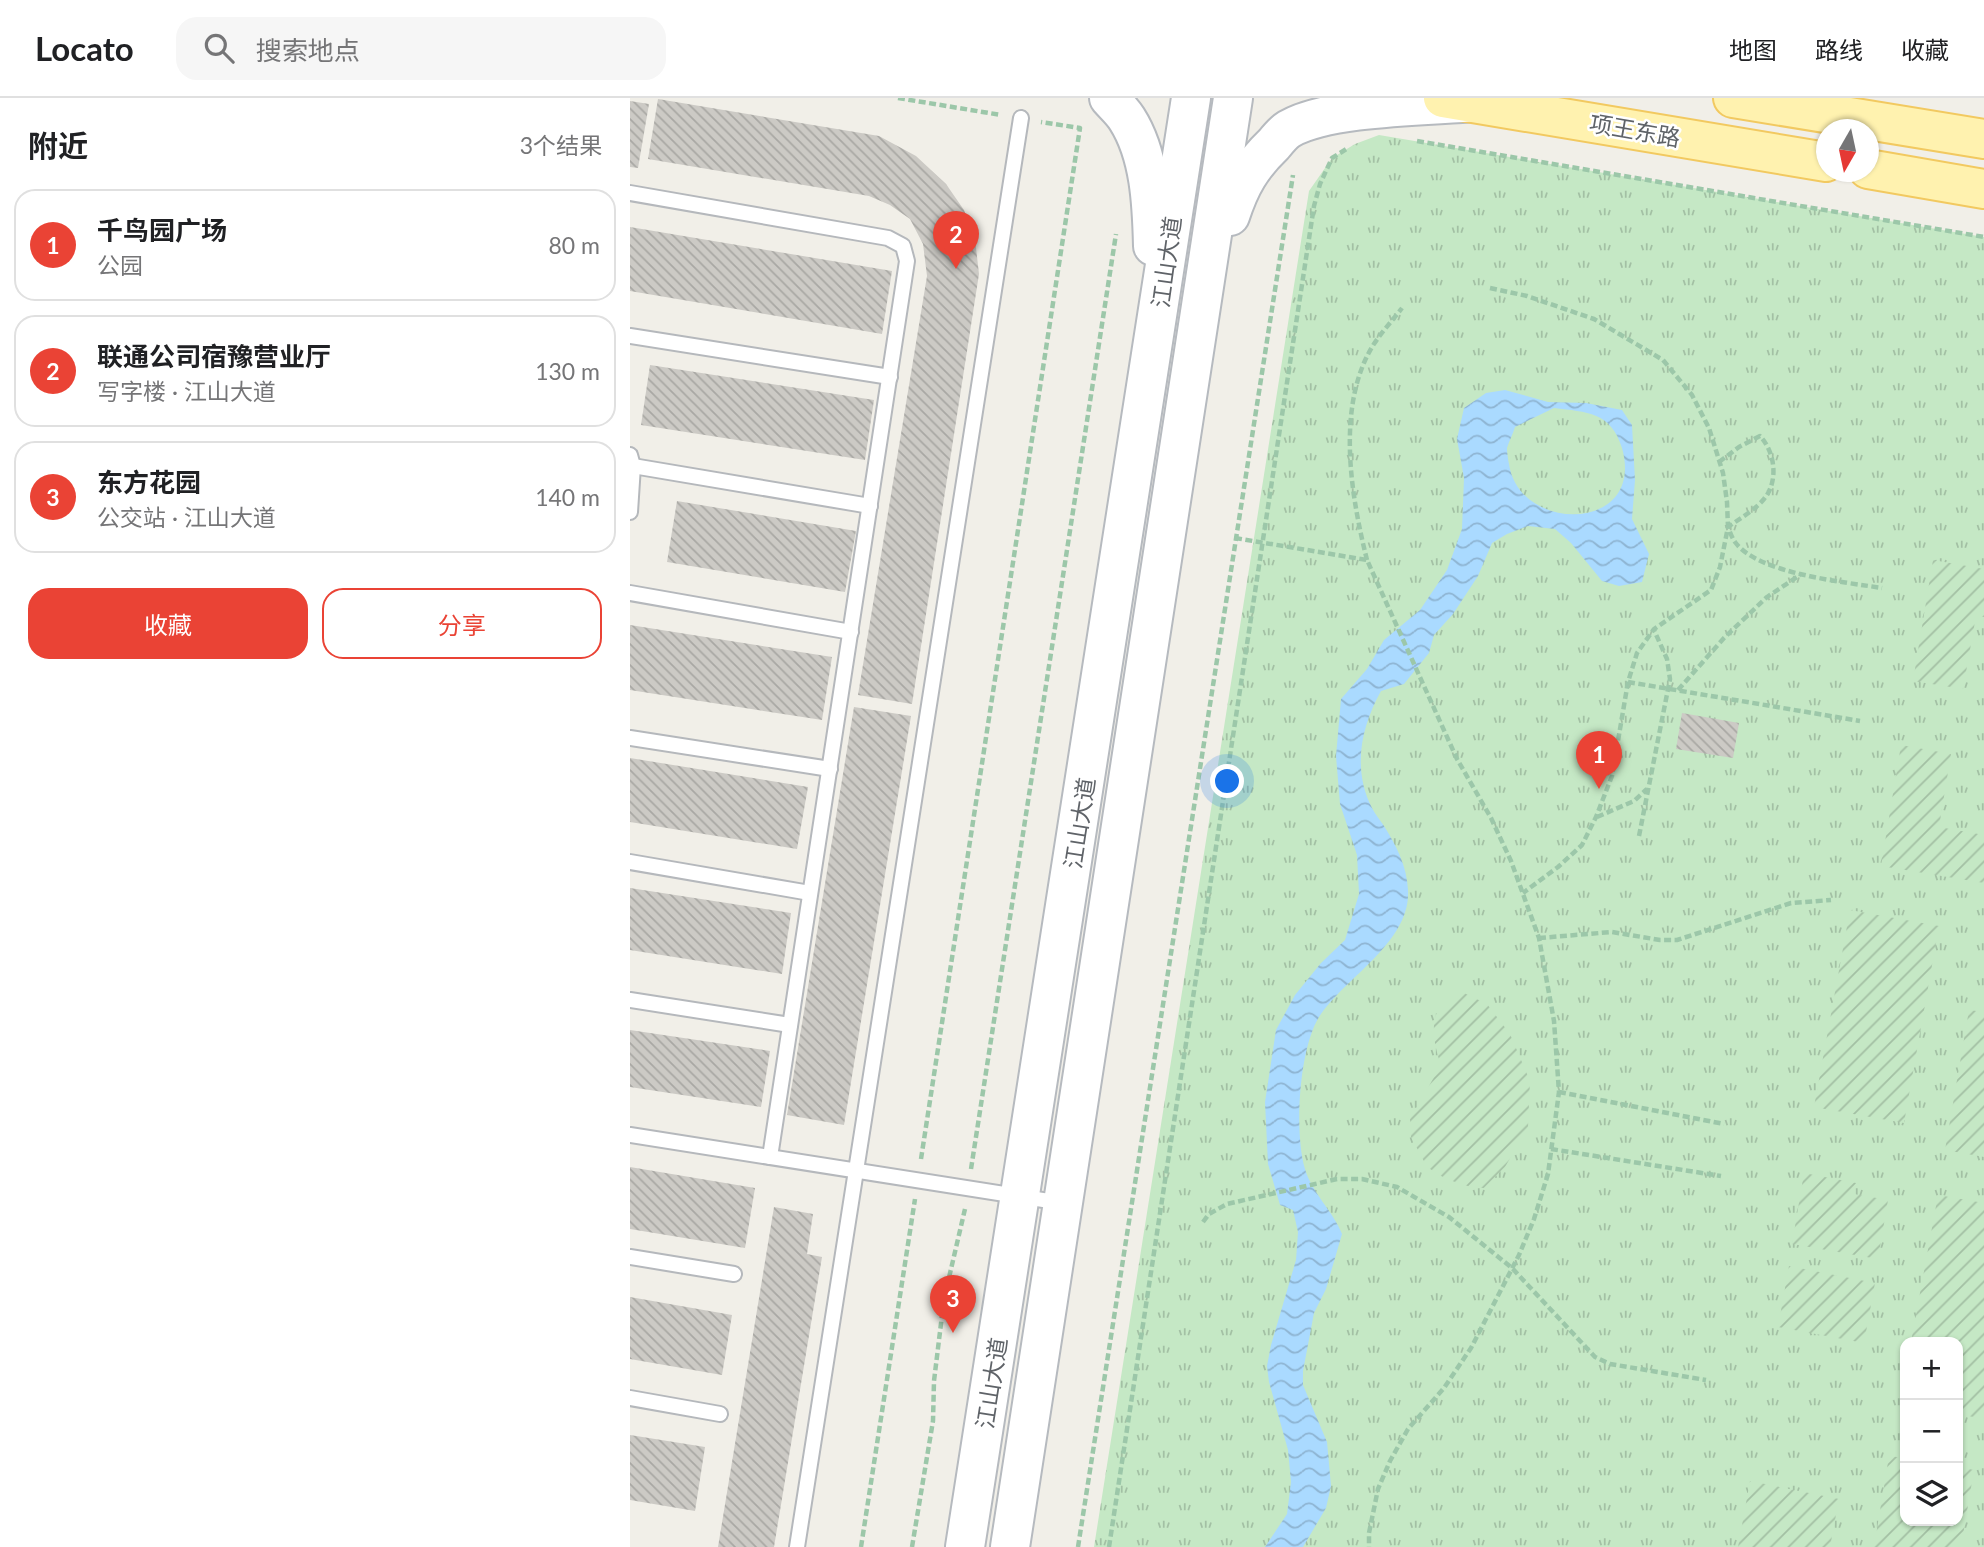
<!DOCTYPE html>
<html lang="zh">
<head>
<meta charset="utf-8">
<style>
	:root { --surface:#fff; --page:#f6f6f6; --text:#202124; --muted:#757577; --line:#e0e0e0; --accent:#ea4335 }
	body { margin:0; font-family:Lato,"Noto Sans SC",sans-serif; background:var(--page); color:var(--text) }
	.controls { position:absolute; right:21px; bottom:21px; display:grid; overflow:hidden; border-radius:14px; box-shadow:0 2px 5px #0004 }
	.controls button { width:63px; height:63px; display:grid; place-items:center; padding:0; border:0; border-bottom:2px solid var(--line); background:var(--surface); color:var(--text); font:35px sans-serif }
	.compass { position:absolute; left:1186px; top:21px; width:63px; height:63px; border-radius:50%; background:var(--surface); box-shadow:0 2px 5px #0004; rotate:189deg }
	.you { position:absolute; left:598px; top:684px; width:24px; height:24px; margin:-18px; border:5px solid #fff; border-radius:50%; background:#1a73e8; box-shadow:0 0 0 10px #1a73e833 }
	.badge { display:grid; place-items:center; width:46px; height:46px; border-radius:50%; background:var(--accent); color:#fff; font-size:23px; font-weight:700 }
	.pin { position:absolute; translate:-50% -58px; filter:drop-shadow(0 2px 4px #0008) }
	.pin::after { content:''; position:absolute; top:37px; width:24px; height:21px; background:inherit; clip-path:polygon(0 0,100% 0,50% 100%) }
	.list { margin:0; padding:0; list-style:none }
	h2 { display:flex; justify-content:space-between; align-items:center; height:91px; margin:0; padding:0 28px; font-size:30px }
	h2 small { font-size:23px; font-weight:400; color:var(--muted) }
	.list li { display:grid; grid-template-columns:46px 1fr auto; gap:21px; align-items:center; box-sizing:border-box; height:112px; margin:0 14px 14px; padding:0 14px; border:2px solid var(--line); border-radius:21px }
	.list b { display:block; font-size:26px; white-space:nowrap }
	.list p { margin:0; font-size:23px; white-space:nowrap; color:var(--muted) }
	.list em { font-size:23px; font-style:normal; color:var(--muted) }
	.actions { display:flex; gap:14px; padding:21px 28px }
	.actions a { flex:1; padding:16px 0; border:2px solid var(--accent); border-radius:21px; text-align:center; font-size:24px; color:var(--accent) }
	.actions .main { background:var(--accent); color:#fff }
	.icon { flex:none; width:38px; height:38px; fill:none; stroke:currentColor; stroke-width:2; stroke-linecap:round; stroke-linejoin:round }
	.map { position:relative; flex:none; width:1354px; height:1449px; overflow:hidden }
	header { display:flex; align-items:center; gap:42px; box-sizing:border-box; height:98px; padding:0 35px; background:var(--surface); border-bottom:2px solid var(--line) }
	header strong { font-size:33px }
	nav { display:flex; gap:38px; margin-inline-start:auto; font-size:24px }
	.search { width:490px; height:63px; background:var(--page); display:flex; align-items:center; gap:18px; box-sizing:border-box; padding:0 24px; border-radius:21px; color:var(--muted); font-size:26px }
	main { display:flex }
	aside { flex:1; background:var(--surface) }
	.map>svg:first-child { display:block }
	.park { fill:url(#park-tufts); fill-rule:evenodd }
	.garden { fill:url(#garden-furrows) }
	.water { fill:url(#water-waves); fill-rule:evenodd }
	.building { fill:url(#building-back-hatch) }
	.lines { fill:none; stroke-linecap:round; stroke-linejoin:round }
	.lane-casing { stroke:#b5b8bc; stroke-width:18 }
	.secondary-casing { stroke:#b6babf; stroke-width:42 }
	.primary-casing { stroke:#f2c960; stroke-width:42 }
	.path { stroke:#9cc7a9; stroke-width:4.5; stroke-dasharray:7 3.5; stroke-linecap:butt }
	.lane { stroke:#fff; stroke-width:14 }
	.secondary { stroke:#fff; stroke-width:38 }
	.primary { stroke:#fff2af; stroke-width:38 }
	.labels { text-anchor:middle; dominant-baseline:central; stroke-width:5; stroke-linejoin:round; paint-order:stroke }
	.street-label { font-size:23px; fill:#5f6368; stroke:#fff }
</style>
</head>
<body>
<header>
<strong>Locato</strong>
<div class="search"><svg class="icon" aria-label="search" viewBox="0 0 24 24"><circle cx="10" cy="10" r="6"/><path d="M15 15l6 6"/></svg>搜索地点</div>
<nav><a>地图</a><a>路线</a><a>收藏</a></nav>
</header>
<main>
<aside>
<h2>附近<small>3个结果</small></h2>
<ul class="list">
<li><span class="badge">1</span><div><b>千鸟园广场</b><p>公园</p></div><em>80 m</em></li>
<li><span class="badge">2</span><div><b>联通公司宿豫营业厅</b><p>写字楼 · 江山大道</p></div><em>130 m</em></li>
<li><span class="badge">3</span><div><b>东方花园</b><p>公交站 · 江山大道</p></div><em>140 m</em></li>
</ul>
<div class="actions"><a class="main">收藏</a><a>分享</a></div>
</aside>
<div class="map">
<svg width="1354" height="1449" viewBox="0 0 1354 1449">
	<defs>
		<pattern id="park-tufts" width="24" height="20" patternUnits="userSpaceOnUse" patternTransform="scale(1.75)"><rect width="24" height="20" fill="#c5e8c5"/><path d="M3 7l-1-3M5 7V3M7 7l1-3M15 17l-1-3M17 17v-4M19 17l1-3" fill="none" stroke="#a3c0a4"/></pattern>
		<pattern id="garden-furrows" width="10" height="10" patternUnits="userSpaceOnUse" patternTransform="scale(1.75)"><rect width="10" height="10" fill="#c5e8c5"/><path d="M-1 1l2-2M0 10L10 0M9 11l2-2" fill="none" stroke="#a3c0a4"/></pattern>
		<pattern id="water-waves" width="16" height="10" patternUnits="userSpaceOnUse" patternTransform="scale(1.75)"><rect width="16" height="10" fill="#aadaff"/><path d="M0 5q4-4 8 0t8 0" fill="none" stroke="#8eb4d2"/></pattern>
		<pattern id="building-back-hatch" width="6" height="6" patternUnits="userSpaceOnUse" patternTransform="scale(1.75)"><rect width="6" height="6" fill="#cccac5"/><path d="M-1 5l2 2M0 0l6 6M5-1l2 2" fill="none" stroke="#a9a8a4"/></pattern>
	</defs>
	<rect width="100%" height="100%" fill="#f1efe8"/>
	<!-- park -->
	<path class="park" d="M 749,37 L 1354,139 L 1354,1449 L 464,1449 L 679,93 L 702,60 L 725,46 ZM 1275,1244 L 1328,1244 L 1328,1423 L 1275,1423 Z"/>
	<!-- garden -->
	<g class="garden">
		<polygon points="1303,462 1354,471 1354,519 1346,518 1333,591 1283,583"/>
		<polygon points="1271,647 1321,656 1309,729 1354,737 1354,785 1251,768"/>
		<polygon points="1220,812 1309,828 1274,1025 1184,1009"/>
		<path d="M 834,895 L 857,906 L 880,936 L 900,983 L 898,1029 L 875,1069 L 854,1090 L 841,1089 L 816,1081 L 797,1069 L 781,1039 L 780,1021 L 811,967 C 801,939 796,902 834,895 Z"/>
		<polygon points="1339,912 1354,914 1354,1059 1315,1052"/>
		<polygon points="1174,1075 1226,1085 1224,1096 1258,1102 1248,1161 1162,1146"/>
		<polygon points="1308,1097 1354,1105 1354,1321 1328,1316 1328,1244 1281,1244"/>
		<polygon points="1159,1168 1245,1185 1234,1245 1148,1229"/>
		<polygon points="1259,1358 1275,1360 1275,1423 1328,1423 1328,1369 1344,1372 1331,1449 1244,1449"/>
		<polygon points="1120,1383 1209,1401 1200,1449 1108,1449"/>
	</g>
	<!-- water -->
	<path class="water" d="M 875,292 L 918,304 L 956,305 L 992,312 L 1002,327 L 1005,382 L 1002,421 L 1019,456 L 1012,484 L 989,488 L 972,483 L 941,445 L 925,431 L 898,428 L 877,436 L 862,445 L 848,478 L 823,516 L 804,537 L 799,555 L 774,586 L 751,593 C 731,629 722,671 742,710 C 745,716 750,722 754,728 C 766,747 777,768 778,792 C 781,844 715,879 689,919 C 669,951 664,1035 675,1071 C 682,1095 703,1113 712,1136 L 696,1191 L 684,1215 L 673,1273 L 673,1287 L 697,1344 L 701,1388 L 696,1410 L 673,1449 L 635,1449 L 657,1416 L 661,1384 L 658,1352 L 639,1284 L 637,1268 L 641,1247 L 666,1162 L 668,1134 L 663,1112 L 650,1107 L 638,1066 L 635,1004 L 646,932 L 665,897 L 691,865 L 715,842 L 729,796 L 727,757 L 710,706 L 706,658 L 711,601 L 737,571 L 754,542 L 790,512 L 817,472 L 832,431 L 834,380 L 827,341 L 834,310 L 856,295 ZM 924,310 C 957,314 981,314 992,350 C 1016,435 889,436 879,366 C 878,361 877,354 877,350 C 879,343 883,336 885,329 Z"/>
	<!-- building -->
	<g class="building">
		<polygon points="28,1 249,38 286,58 316,86 334,112 345,141 349,176 282,606 228,597 297,178 293,146 280,121 260,107 239,98 18,61"/>
		<polygon points="0,3 19,6 8,70 0,69"/>
		<polygon points="0,129 262,173 252,236 0,193"/>
		<polygon points="20,267 244,302 235,362 11,327"/>
		<polygon points="47,403 226,433 215,494 37,464"/>
		<polygon points="0,527 202,559 192,622 0,592"/>
		<polygon points="224,609 281,618 214,1027 157,1017"/>
		<polygon points="1052,615 1109,625 1103,660 1046,651"/>
		<polygon points="0,660 178,689 167,751 0,724"/>
		<polygon points="0,790 161,815 152,876 0,852"/>
		<polygon points="0,932 140,953 131,1009 0,989"/>
		<polygon points="0,1069 125,1090 115,1150 0,1131"/>
		<polygon points="144,1109 183,1116 177,1156 192,1159 144,1449 88,1449"/>
		<polygon points="0,1199 102,1217 92,1277 0,1261"/>
		<polygon points="0,1337 75,1349 65,1413 0,1402"/>
	</g>
	<g class="lines">
		<defs>
			<g id="lane">
				<polyline points="0,95 258,140 273,148 277,163 140,1059"/>
				<polyline points="0,238 260,279"/>
				<polyline points="0,357 3,368 0,414"/>
				<polyline points="3,368 240,408"/>
				<polyline points="0,495 221,534"/>
				<polyline points="0,640 200,671"/>
				<polyline points="0,764 180,795"/>
				<polyline points="0,902 160,927"/>
				<polyline points="0,1037 432,1105"/>
				<polyline points="0,1159 104,1176"/>
				<polyline points="0,1300 90,1316"/>
				<polyline points="167,1449 391,20"/>
			</g>
			<g id="secondary">
				<path d="M 479,0 C 485,7 492,13 497,21 C 520,57 522,106 523,148"/>
				<path d="M 600,118 C 610,87 621,68 644,46 C 648,41 654,34 659,31 C 699,8 797,8 845,4"/>
				<polyline points="335,1449 561,0"/>
				<polyline points="380,1449 603,0"/>
			</g>
			<g id="primary">
				<polyline points="813,0 1196,64"/>
				<polyline points="1103,0 1354,41"/>
				<polyline points="1238,71 1354,91"/>
			</g>
		</defs>
		<!-- lane casing -->
		<use href="#lane" class="lane-casing"/>
		<!-- secondary casing -->
		<use href="#secondary" class="secondary-casing"/>
		<!-- primary casing -->
		<use href="#primary" class="primary-casing"/>
		<!-- path -->
		<g class="path">
			<polyline points="268,0 371,17"/>
			<polyline points="787,43 1354,139"/>
			<polyline points="860,190 897,198 964,221 1033,262 1062,297 1079,330 1093,375 1097,404 1098,429 1090,469 1081,492 1024,531 1007,555 998,584 982,678 966,719 952,747 928,769 893,795"/>
			<path d="M 1089,364 L 1109,349 L 1130,338 C 1145,354 1149,383 1134,401 C 1125,412 1109,421 1098,429 C 1100,434 1102,440 1105,444 C 1128,476 1215,484 1252,490"/>
			<polyline points="605,440 737,462 827,661 861,720 881,763 909,840 924,923 929,994 918,1076 904,1121 889,1157 841,1250 814,1290 778,1331 760,1363 748,1391 739,1435 739,1449"/>
			<path d="M 737,462 C 721,398 706,310 742,249 C 750,236 762,223 772,210"/>
			<polyline points="998,584 1230,623"/>
			<polyline points="1048,592 1094,540 1137,499 1170,477"/>
			<polyline points="967,719 1004,703 1017,691"/>
			<polyline points="1009,738 1040,581 1037,561 1024,532"/>
			<polyline points="909,840 982,834 1030,842 1047,842 1161,805 1201,802"/>
			<polyline points="929,994 1094,1026"/>
			<polyline points="921,1051 1091,1078"/>
			<polyline points="291,1061 450,30 411,24"/>
			<polyline points="341,1071 486,136"/>
			<polyline points="573,1124 579,1116 597,1106 707,1081 732,1081 767,1089 819,1119 882,1170 965,1259 980,1266 1076,1282"/>
			<polyline points="231,1449 285,1101"/>
			<polyline points="282,1449 303,1323 304,1283 314,1201 335,1111"/>
			<polyline points="448,1449 663,77"/>
			<polyline points="479,1449 684,108 690,86 702,60 718,50"/>
		</g>
		<!-- lane -->
		<use href="#lane" class="lane"/>
		<!-- secondary -->
		<use href="#secondary" class="secondary"/>
		<!-- primary -->
		<use href="#primary" class="primary"/>
	</g>
	<g class="labels">
		<!-- street labels -->
		<g class="street-label">
			<text transform="translate(1005 32) rotate(10)">项王东路</text>
			<text transform="translate(536 164) rotate(-82)">江山大道</text>
			<text transform="translate(449 725) rotate(-81)">江山大道</text>
			<text transform="translate(361 1285) rotate(-81)">江山大道</text>
		</g>
	</g>
</svg>
<div class="controls">
<button>+</button>
<button>−</button>
<button><svg class="icon" aria-label="layers" viewBox="0 0 24 24"><path d="M12 4l9 5-9 5-9-5zM3 14l9 5 9-5"/></svg></button>
</div>
<svg class="compass" viewBox="-18 -18 36 36"><path d="M0-13l5 13h-10z" fill="#e53935"/><path d="M0 13l5-13h-10z" fill="#757577"/></svg>
<div class="you"></div>
<div class="pin badge" style="left:969px;top:691px">1</div>
<div class="pin badge" style="left:326px;top:171px">2</div>
<div class="pin badge" style="left:323px;top:1235px">3</div>
</div>
</main>
</body>
</html>
